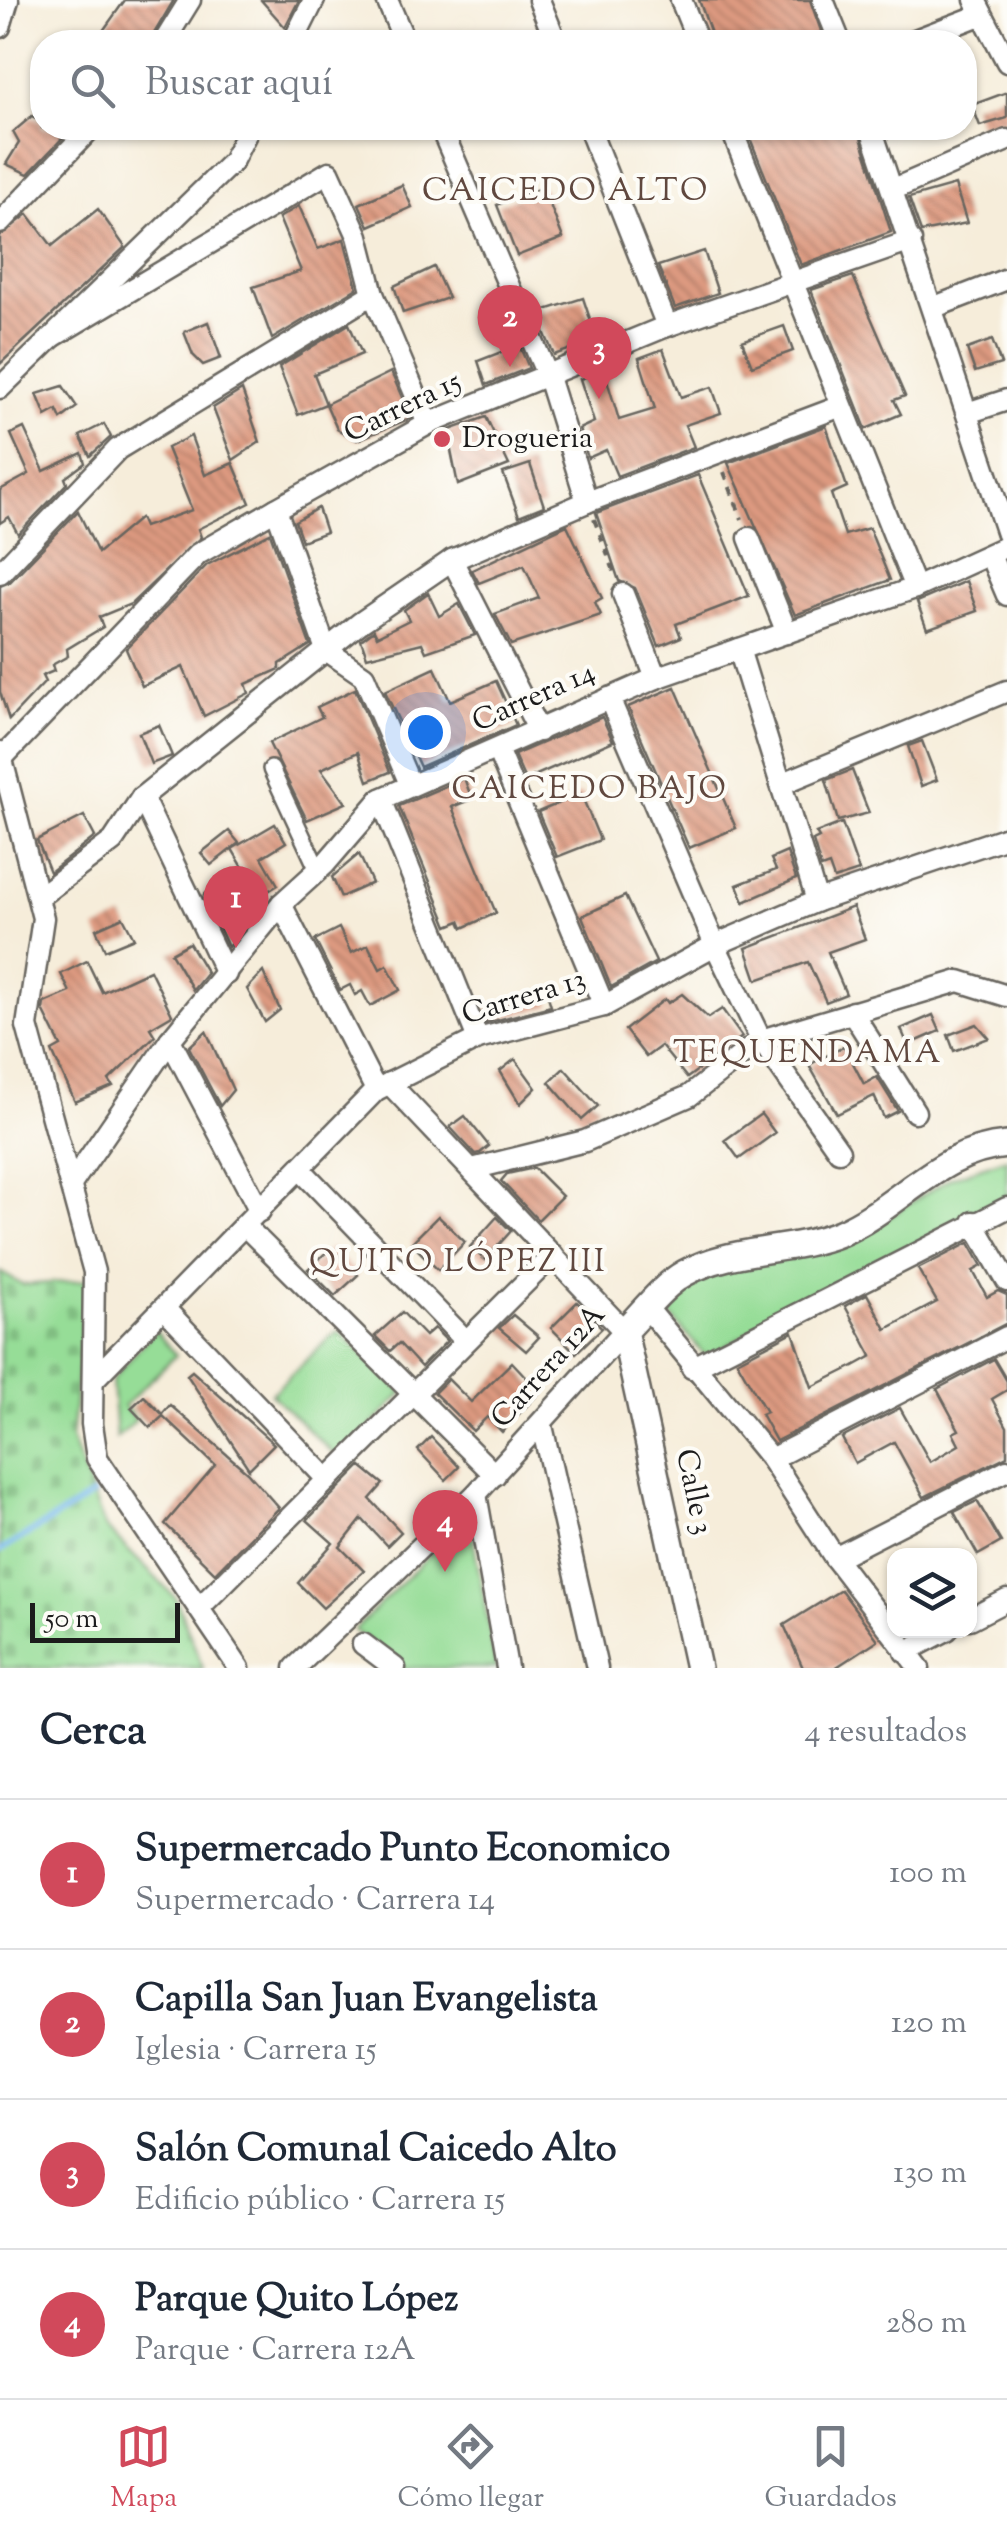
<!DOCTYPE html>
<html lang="es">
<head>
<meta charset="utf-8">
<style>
	:root { --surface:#fff; --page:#f6f6f7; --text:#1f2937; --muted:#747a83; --line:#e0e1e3; --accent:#d1495b }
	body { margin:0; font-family:"Sorts Mill Goudy",serif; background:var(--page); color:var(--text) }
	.controls { position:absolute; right:30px; bottom:30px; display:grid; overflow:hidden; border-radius:20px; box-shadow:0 2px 8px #0004 }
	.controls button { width:90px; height:90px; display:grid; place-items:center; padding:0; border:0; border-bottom:2px solid var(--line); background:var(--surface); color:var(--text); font:50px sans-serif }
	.scale { position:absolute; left:30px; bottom:25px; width:150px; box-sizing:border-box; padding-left:10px; border:5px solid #1c1c1c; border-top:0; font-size:28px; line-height:35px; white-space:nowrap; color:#1c1c1c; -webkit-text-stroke:8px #fdfcf7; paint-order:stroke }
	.you { position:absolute; left:425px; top:732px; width:35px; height:35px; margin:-25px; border:8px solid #fff; border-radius:50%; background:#1a73e8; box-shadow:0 0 0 15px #1a73e833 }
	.badge { display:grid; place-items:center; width:65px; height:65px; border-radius:50%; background:var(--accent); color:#fff; font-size:32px; font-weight:700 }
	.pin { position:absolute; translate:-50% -82px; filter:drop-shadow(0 2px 5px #0008) }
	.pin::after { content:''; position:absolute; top:52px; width:35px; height:30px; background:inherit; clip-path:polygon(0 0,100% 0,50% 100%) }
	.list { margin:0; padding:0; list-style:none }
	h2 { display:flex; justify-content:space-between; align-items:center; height:130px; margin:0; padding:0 40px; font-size:42px }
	h2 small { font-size:32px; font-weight:400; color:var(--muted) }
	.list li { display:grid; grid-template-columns:65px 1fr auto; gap:30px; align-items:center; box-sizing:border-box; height:150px; padding:0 40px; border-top:2px solid var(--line) }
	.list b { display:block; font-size:38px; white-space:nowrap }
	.list p { margin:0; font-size:32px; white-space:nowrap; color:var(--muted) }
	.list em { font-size:32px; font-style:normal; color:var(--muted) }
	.icon { flex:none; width:55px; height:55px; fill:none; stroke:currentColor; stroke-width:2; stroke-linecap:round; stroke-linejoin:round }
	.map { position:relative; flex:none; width:1007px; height:1668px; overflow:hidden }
	.search { position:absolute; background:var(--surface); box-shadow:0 2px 8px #0004; left:30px; right:30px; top:30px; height:110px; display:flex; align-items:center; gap:25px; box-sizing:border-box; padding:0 35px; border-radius:40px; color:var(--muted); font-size:38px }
	.sheet { height:730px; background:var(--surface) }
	nav { display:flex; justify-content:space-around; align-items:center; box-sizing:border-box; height:140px; border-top:2px solid var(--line); background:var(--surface); font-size:28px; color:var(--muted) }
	nav a { display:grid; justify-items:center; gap:5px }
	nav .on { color:var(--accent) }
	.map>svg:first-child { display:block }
	.green { fill:#96dd97; stroke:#597c5a; stroke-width:2.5 }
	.cemetery { fill:url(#cemetery-stones); stroke:#597c5a; stroke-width:2.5 }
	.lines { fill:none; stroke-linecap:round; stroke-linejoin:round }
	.stream { stroke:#78baed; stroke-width:6 }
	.building { fill:url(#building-back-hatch) }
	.pedestrian-casing { stroke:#68655e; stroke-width:20 }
	.minor-casing { stroke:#68655e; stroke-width:25 }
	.tertiary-casing { stroke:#68655e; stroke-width:30 }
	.path { stroke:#68655e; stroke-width:4; stroke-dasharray:8 8; stroke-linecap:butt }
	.pedestrian { stroke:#fff; stroke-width:15 }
	.minor { stroke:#fff; stroke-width:20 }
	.tertiary { stroke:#fff; stroke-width:25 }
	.poi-dot { fill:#d1495b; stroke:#fdfcf7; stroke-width:4 }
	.labels { text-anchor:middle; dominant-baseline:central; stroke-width:8; stroke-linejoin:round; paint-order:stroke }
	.street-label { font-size:30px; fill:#1c1c1c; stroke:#fdfcf7 }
	.poi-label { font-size:30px; fill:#1c1c1c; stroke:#fdfcf7; text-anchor:start }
	.neighbourhood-label { font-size:32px; letter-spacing:2.5px; fill:#60483f; stroke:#fdfcf7 }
</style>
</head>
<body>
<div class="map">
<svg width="1007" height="1668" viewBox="0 0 1007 1668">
	<defs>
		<pattern id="cemetery-stones" width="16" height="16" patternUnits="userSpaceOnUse" patternTransform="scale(2.5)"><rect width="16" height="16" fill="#96dd97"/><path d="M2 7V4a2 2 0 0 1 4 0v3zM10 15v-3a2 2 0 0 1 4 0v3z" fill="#81bd82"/></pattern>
		<pattern id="building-back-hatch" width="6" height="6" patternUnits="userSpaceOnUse" patternTransform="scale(2.5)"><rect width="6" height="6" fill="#dd9a80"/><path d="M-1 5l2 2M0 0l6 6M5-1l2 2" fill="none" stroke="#b27d68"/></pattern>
	</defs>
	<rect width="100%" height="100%" fill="#fdfcf7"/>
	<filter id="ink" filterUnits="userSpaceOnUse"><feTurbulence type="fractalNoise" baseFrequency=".01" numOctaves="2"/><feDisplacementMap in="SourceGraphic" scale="20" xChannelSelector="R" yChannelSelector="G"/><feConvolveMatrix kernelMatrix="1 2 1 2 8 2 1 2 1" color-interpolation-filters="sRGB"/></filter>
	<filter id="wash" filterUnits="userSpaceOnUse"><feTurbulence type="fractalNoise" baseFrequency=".0048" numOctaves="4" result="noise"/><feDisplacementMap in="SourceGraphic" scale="40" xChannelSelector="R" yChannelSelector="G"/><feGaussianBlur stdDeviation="2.25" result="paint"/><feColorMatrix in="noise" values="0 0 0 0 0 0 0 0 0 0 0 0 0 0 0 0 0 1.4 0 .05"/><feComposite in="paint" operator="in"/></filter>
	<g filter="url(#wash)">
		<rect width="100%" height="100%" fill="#f6edda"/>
		<!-- green -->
		<g class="green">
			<polygon points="1007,1158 1007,1198 780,1313 707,1358 664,1308 703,1275 848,1243 950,1178"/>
			<polygon points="155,1330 176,1355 124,1406 136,1420 116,1438 112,1380"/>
			<polygon points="338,1330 403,1393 339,1459 271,1394"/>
			<polygon points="469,1515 496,1668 405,1668 354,1630"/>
		</g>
		<!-- cemetery -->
		<polygon class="cemetery" points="0,1272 23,1285 87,1280 71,1439 105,1527 175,1597 203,1668 0,1668"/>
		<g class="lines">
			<!-- stream -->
			<polyline class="stream" points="0,1551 93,1495"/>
		</g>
		<g id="blocks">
			<!-- building -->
			<g class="building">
				<polygon points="125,0 174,0 149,42 95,42"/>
				<polygon points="261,0 299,0 285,27"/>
				<polygon points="699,0 810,0 825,42 714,42"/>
				<polygon points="1007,92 1007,118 980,126 972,105"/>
				<polygon points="32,116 42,122 42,128 72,128 28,174 6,164 19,143 13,132"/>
				<polygon points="746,128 858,128 891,232 801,265"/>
				<polygon points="402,185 412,207 369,226 359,204"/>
				<polygon points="955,185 967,223 921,232 909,198"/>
				<polygon points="543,187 563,238 517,256 497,205"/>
				<polygon points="299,206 318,249 344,239 357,288 272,339 253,287 301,271 279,218"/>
				<polygon points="98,209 125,247 0,364 0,236 28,214 52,246"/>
				<polygon points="704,251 718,293 675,308 658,266"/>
				<polygon points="434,267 448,298 403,313 394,286"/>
				<polygon points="853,276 905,396 894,400 901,414 866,429 811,290"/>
				<polygon points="583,298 597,340 554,355 536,313"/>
				<polygon points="208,322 221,358 203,365 193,355 184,332"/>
				<polygon points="349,324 362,354 314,374 326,404 298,415 279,367"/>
				<polygon points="784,326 793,351 752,366 742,341"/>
				<polygon points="992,340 1001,364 975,372 967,349"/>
				<polygon points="519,345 529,368 486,385 478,361"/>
				<polygon points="663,349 681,397 712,387 721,413 685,425 694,447 617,476 606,450 588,458 579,429 594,422 580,379 604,370 619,420 655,409 639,358"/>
				<polygon points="391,372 411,418 357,440 337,429 326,404"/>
				<polygon points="63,386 77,407 61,419 57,410 46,416 37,394"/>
				<polygon points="242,390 260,442 233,460 213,408"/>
				<polygon points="486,417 509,465 458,485 447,431"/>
				<polygon points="104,424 111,437 90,456 80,436"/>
				<polygon points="826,426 847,487 831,494 845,535 869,528 890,580 795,615 728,463"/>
				<polygon points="24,428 44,471 82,453 85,463 65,478 67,483 18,534 9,517 0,523 0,490 29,474 11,434"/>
				<polygon points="191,436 205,475 233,463 250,503 198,529 201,537 131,604 99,617 103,627 67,649 68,656 52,665 54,671 42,676 45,682 9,720 0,692 0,586 10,582 78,511 98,553 140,518 144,527 192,510 167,448"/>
				<polygon points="530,464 544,506 519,516 503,473"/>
				<polygon points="698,475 749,596 676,624 681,637 659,646 635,588 619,581 596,513"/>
				<polygon points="318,508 326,532 302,541 295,521"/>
				<polygon points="567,525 602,598 595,602 601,615 511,645 495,614 539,598 524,565 479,583 472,570"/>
				<polygon points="270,533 310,645 280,664 280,669 246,684 249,693 204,716 183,667 142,686 126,649 207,565"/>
				<polygon points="966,581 977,611 927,629 917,602"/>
				<polygon points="428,593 439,616 459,604 475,635 426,652 422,643 367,657 361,640 374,630 377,636 409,620 404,610"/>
				<polygon points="435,668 450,701 496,681 516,725 420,767 385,691"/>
				<polygon points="675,687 736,828 689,848 628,707"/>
				<polygon points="355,689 390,772 368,781 358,752 321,769 346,803 307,820 269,743 322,717 317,707"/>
				<polygon points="602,717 613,741 525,780 514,755"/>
				<polygon points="159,725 172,756 151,764 139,733"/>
				<polygon points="922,741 937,780 921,786 908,746"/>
				<polygon points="852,770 869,813 838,821 826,780"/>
				<polygon points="464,778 472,799 452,807 496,913 463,928 460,921 448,926 399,806"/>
				<polygon points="581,794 600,840 557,857 538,812"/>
				<polygon points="84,816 95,837 50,872 37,840"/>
				<polygon points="842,823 859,871 834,879 829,865 821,868 813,841 819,838 816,833"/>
				<polygon points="275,824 286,842 262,857 278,885 260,896 232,849"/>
				<polygon points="229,831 239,843 211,865 201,853"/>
				<polygon points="787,852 796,879 744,902 737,885 776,870 771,859"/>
				<polygon points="359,854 372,883 341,897 332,877"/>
				<polygon points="212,889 237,936 228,947 204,895"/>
				<polygon points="625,896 656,962 611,987 582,916"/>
				<polygon points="853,907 865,939 828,952 846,994 826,1002 808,962 757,980 746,948"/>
				<polygon points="123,917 134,938 105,950 96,929"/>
				<polygon points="339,928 351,953 368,945 380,969 387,965 400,990 370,1006 362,991 355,995 350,985 340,990 315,940"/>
				<polygon points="189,943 207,973 193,990 171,953"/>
				<polygon points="87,961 102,992 150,970 172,1015 150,1028 155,1036 109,1080 113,1086 75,1102 52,1051 61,1046 43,1010 44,1003 70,992 61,974"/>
				<polygon points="263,972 280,1010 265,1022 247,989"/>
				<polygon points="547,993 551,1006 486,1023 483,1012"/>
				<polygon points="682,994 708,1018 722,1009 742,1037 687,1078 661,1046 646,1057 625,1030 665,999 668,1003"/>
				<polygon points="933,1015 940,1031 908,1045 901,1029"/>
				<polygon points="977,1024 989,1038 954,1051 948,1035"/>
				<polygon points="206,1031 233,1090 220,1106 189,1047"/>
				<polygon points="847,1045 845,1048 864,1084 877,1077 898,1111 884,1118 874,1096 837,1114 809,1065"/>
				<polygon points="515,1059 536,1088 520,1104 500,1071"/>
				<polygon points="564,1068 598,1106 582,1120 549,1082"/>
				<polygon points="761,1114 775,1133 739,1159 725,1140"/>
				<polygon points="465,1116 489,1146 480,1153 475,1154 450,1127"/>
				<polygon points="534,1168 562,1196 538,1220 501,1181 507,1174"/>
				<polygon points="438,1216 465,1242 438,1270 411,1243"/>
				<polygon points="497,1217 511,1231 485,1260 470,1247"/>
				<polygon points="969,1243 982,1266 973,1271 987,1297 998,1291 1007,1295 1007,1323 776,1441 761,1414 766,1412 737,1361 793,1332 812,1387 854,1366 872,1356 845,1306 867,1294 886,1329 937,1302 918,1269"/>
				<polygon points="331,1248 358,1275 335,1296 308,1269"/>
				<polygon points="577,1302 602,1328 576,1353 551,1328"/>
				<polygon points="402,1312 425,1336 434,1328 447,1341 421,1367 399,1343 390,1351 375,1336"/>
				<polygon points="513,1315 539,1337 526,1351 499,1328"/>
				<polygon points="994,1359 1007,1381 1007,1390 992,1399 1007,1427 1007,1456 924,1497 894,1442 855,1463 842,1438 900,1408 930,1462 959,1445 953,1433 959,1430 937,1389"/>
				<polygon points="512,1362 540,1392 502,1432 487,1417 473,1431 434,1393 448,1379 471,1402"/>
				<polygon points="192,1371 274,1444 249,1469 187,1375"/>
				<polygon points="144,1396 162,1414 170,1405 247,1472 279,1508 215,1573 165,1524 215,1465 163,1416 150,1428 131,1408"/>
				<polygon points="431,1437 459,1467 446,1480 418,1450"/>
				<polygon points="361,1466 383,1484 370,1499 401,1532 387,1546 362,1519 340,1547 364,1571 323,1608 298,1583 333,1543 307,1520"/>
				<polygon points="977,1501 1001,1542 978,1555 954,1512"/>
				<polygon points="841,1590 878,1640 835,1668 803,1668 784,1625"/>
			</g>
		</g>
	</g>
	<g filter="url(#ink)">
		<use href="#blocks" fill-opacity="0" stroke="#68655e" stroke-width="2.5"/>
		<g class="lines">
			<defs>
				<polyline id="pedestrian" points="271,769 318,870"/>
				<g id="minor">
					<polyline points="387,0 405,42"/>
					<polyline points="539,0 556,42"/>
					<polyline points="681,0 698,42"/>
					<polyline points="823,0 840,42"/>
					<polyline points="975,0 1007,62"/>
					<polyline points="0,27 8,0"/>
					<polyline points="164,42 190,0"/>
					<polyline points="293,42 314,0"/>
					<polyline points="910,42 980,15"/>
					<polyline points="441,128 548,377 587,502"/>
					<polyline points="589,128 667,326"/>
					<polyline points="731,128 915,588"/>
					<polyline points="871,128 1007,534"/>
					<polyline points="894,189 1007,140"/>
					<polyline points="0,223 91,128"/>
					<polyline points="932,308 1007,279"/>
					<polyline points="54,336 329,172 358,236 373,294 428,424"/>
					<polyline points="0,388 232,162 249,128"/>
					<polyline points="967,413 1007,400"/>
					<polyline points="276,509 326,650 364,676 410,784"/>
					<polyline points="749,538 787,633"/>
					<polyline points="990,555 1007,595"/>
					<polyline points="452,560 539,731"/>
					<polyline points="0,573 118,449 373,294"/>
					<polyline points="623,594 656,678"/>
					<polyline points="739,649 817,901"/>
					<polyline points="609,698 715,945 761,1040 839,1151"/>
					<polyline points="497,749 604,1006"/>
					<polyline points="0,752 43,918 27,1026 94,1272 92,1424 97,1458 239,1668"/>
					<polyline points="2,758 198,554 276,509 428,424 667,326 911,241"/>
					<polyline points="781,784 1007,691"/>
					<polyline points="142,797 226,974"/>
					<polyline points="381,799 478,1039"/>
					<polyline points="40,896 113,841 142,797 360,623 452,560 587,502 839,407"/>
					<polyline points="281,904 376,1090"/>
					<polyline points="852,1012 915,1112"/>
					<polyline points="170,1040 260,1211"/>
					<polyline points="300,1169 466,1341"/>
					<polyline points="472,1169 585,1141 689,1096 761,1040 959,981 1007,996"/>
					<polyline points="72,1183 170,1040 281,904 325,864 381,799 656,678 915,588 1007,546"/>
					<polyline points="973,1222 1007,1281"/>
					<polyline points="245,1226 495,1475"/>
					<polyline points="164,1308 328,1480"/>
					<polyline points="647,1308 771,1459 835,1558 919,1668"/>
					<polyline points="692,1368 1007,1208"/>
					<polyline points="94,1379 376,1090 478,1039 604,1006 715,945 817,901 1007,837"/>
					<polyline points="542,1426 597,1668"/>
					<polyline points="771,1459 1007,1337"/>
					<polyline points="476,1494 507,1668"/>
					<polyline points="835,1558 1007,1470"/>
					<polyline points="200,1607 553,1255"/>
					<polyline points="970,1619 1007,1600"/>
					<polyline points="363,1644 395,1668"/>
					<polyline points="905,1652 947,1630"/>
					<polyline points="295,1668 476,1494 624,1331 389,1083"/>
				</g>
				<path id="tertiary" d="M 698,1668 L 624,1331 C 643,1312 663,1285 685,1273 C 731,1247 791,1253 840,1233 C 899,1208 938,1150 1007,1145"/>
			</defs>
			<!-- pedestrian casing -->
			<use href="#pedestrian" class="pedestrian-casing"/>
			<!-- minor casing -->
			<use href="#minor" class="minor-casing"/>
			<!-- tertiary casing -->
			<use href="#tertiary" class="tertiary-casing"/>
			<!-- path -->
			<g class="path">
				<polyline points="724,472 742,519"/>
				<polyline points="594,519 616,576"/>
			</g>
			<!-- pedestrian -->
			<use href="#pedestrian" class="pedestrian"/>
			<!-- minor -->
			<use href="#minor" class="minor"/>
			<!-- tertiary -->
			<use href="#tertiary" class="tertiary"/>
		</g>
	</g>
	<!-- markers -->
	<circle class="poi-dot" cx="442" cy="439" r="10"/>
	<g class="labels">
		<!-- street labels -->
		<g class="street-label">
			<text transform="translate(403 408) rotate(-26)">Carrera 15</text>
			<text transform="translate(534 698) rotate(-24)">Carrera 14</text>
			<text transform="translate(524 998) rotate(-17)">Carrera 13</text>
			<text transform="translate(549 1367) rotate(-48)">Carrera 12A</text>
			<text transform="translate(693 1492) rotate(78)">Calle 3</text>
		</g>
		<!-- poi labels -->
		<g class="poi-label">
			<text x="462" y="439">Drogueria</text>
		</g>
		<!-- neighbourhood labels -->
		<g class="neighbourhood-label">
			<text x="566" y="192">CAICEDO ALTO</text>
			<text x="590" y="790">CAICEDO BAJO</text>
			<text x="808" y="1054">TEQUENDAMA</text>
			<text x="458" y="1263">QUITO LÓPEZ III</text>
		</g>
	</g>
</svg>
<div class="controls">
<button><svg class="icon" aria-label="layers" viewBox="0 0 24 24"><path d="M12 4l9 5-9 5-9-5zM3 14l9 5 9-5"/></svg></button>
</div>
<div class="scale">50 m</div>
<div class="you"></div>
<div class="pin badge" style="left:236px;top:948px">1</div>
<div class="pin badge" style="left:510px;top:367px">2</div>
<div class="pin badge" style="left:599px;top:399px">3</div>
<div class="pin badge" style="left:445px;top:1572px">4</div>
<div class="search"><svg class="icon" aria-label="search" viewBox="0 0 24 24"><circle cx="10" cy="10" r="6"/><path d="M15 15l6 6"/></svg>Buscar aquí</div>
</div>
<section class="sheet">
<h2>Cerca<small>4 resultados</small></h2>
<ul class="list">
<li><span class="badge">1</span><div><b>Supermercado Punto Economico</b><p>Supermercado · Carrera 14</p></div><em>100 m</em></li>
<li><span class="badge">2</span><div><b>Capilla San Juan Evangelista</b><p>Iglesia · Carrera 15</p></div><em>120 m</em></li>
<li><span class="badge">3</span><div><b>Salón Comunal Caicedo Alto</b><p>Edificio público · Carrera 15</p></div><em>130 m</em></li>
<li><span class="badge">4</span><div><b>Parque Quito López</b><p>Parque · Carrera 12A</p></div><em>280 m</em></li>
</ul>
</section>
<nav>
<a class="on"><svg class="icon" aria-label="map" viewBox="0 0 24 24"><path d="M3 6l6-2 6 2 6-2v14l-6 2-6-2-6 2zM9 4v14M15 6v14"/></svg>Mapa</a>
<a><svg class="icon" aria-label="directions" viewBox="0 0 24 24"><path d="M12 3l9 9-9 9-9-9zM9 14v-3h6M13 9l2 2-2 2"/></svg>Cómo llegar</a>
<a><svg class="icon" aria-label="saved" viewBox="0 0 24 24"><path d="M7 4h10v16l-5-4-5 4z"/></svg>Guardados</a>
</nav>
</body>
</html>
